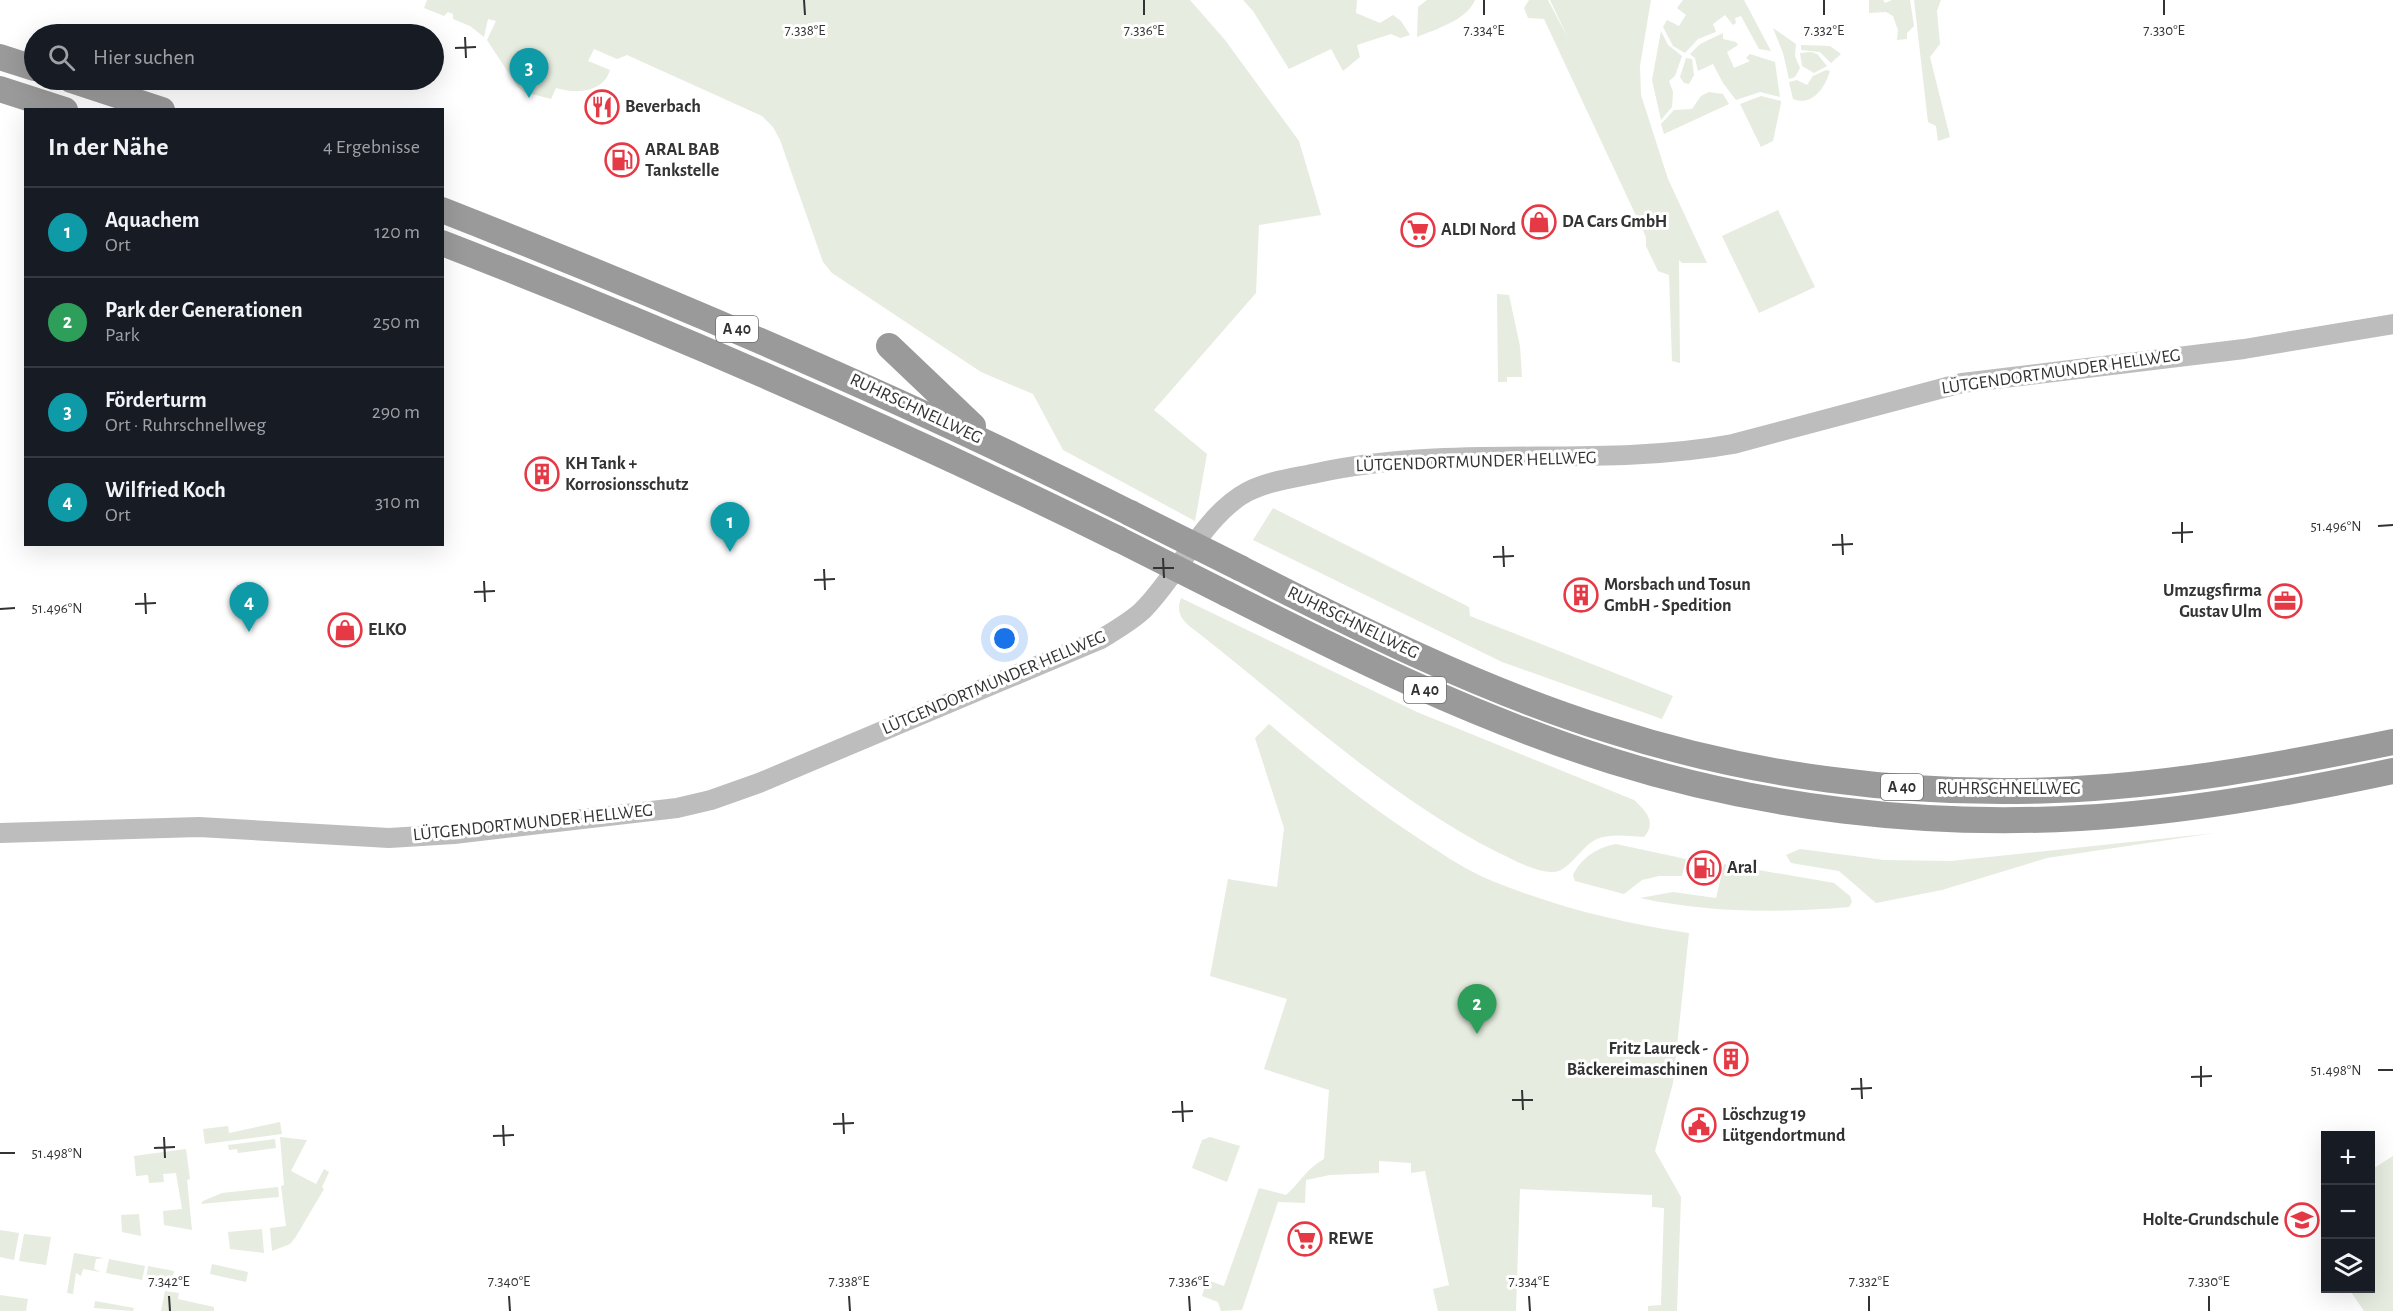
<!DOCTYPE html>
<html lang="de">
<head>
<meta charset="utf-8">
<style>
	:root { --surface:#171b24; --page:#242831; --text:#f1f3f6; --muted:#9ea1a6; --line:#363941; --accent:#2563eb }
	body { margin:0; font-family:"Alegreya Sans",sans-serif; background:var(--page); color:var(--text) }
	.controls { position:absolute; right:18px; bottom:18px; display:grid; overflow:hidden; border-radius:0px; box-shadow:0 6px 24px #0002 }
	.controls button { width:54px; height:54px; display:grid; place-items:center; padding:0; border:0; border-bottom:2px solid var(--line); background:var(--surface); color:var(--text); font:30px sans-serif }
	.you { position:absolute; left:1005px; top:639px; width:21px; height:21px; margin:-15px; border:4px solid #fff; border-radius:50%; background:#1a73e8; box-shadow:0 0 0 9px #1a73e833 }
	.badge { display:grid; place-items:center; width:39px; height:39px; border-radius:50%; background:var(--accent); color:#fff; font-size:20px; font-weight:700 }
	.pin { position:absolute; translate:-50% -50px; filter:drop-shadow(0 2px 3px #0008) }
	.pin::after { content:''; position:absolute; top:32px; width:21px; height:18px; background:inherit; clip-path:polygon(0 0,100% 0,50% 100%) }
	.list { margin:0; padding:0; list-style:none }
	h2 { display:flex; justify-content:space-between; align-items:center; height:78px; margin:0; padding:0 24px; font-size:26px }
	h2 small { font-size:20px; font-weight:400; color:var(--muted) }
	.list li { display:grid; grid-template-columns:39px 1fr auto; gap:18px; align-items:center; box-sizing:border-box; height:90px; padding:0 24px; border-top:2px solid var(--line) }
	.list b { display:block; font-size:22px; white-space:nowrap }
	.list p { margin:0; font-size:20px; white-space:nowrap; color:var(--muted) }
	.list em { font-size:20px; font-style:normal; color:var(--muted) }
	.icon { flex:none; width:33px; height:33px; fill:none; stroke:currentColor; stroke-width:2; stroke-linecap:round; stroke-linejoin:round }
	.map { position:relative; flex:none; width:2393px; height:1311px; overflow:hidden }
	.search { position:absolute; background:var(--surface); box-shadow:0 6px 24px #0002; left:24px; top:24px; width:420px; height:66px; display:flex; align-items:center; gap:15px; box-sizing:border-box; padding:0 21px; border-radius:33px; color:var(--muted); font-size:22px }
	.panel { position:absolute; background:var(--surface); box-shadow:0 6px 24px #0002; left:24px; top:108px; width:420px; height:438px; border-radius:0px }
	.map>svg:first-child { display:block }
	.green { fill:#e6ecdf }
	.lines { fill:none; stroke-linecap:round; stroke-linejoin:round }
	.secondary { stroke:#bdbdbd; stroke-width:20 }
	.motorway { stroke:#9a9a9a; stroke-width:26 }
	.motorway-bridge { stroke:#9a9a9a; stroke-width:26 }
	.ticks { fill:none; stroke:#333; stroke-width:2 }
	.labels { text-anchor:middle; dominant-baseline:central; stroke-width:6; stroke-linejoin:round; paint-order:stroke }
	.shield { fill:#fff; stroke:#707070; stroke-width:1.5 }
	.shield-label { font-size:16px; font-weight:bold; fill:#333 }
	.poi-label { font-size:18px; font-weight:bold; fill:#333; stroke:#fff; text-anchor:start }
	.street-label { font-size:18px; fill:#333; stroke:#fff }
	.ticks-label { font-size:15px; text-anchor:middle; fill:#333; stroke:#fff; stroke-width:6; stroke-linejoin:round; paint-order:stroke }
</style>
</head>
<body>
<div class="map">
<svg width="2393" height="1311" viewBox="0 0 2393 1311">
	<rect width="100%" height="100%" fill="#fff"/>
	<!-- green -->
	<g class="green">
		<path d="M 427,0 L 1190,0 L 1225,40 L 1299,141 L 1321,215 L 1259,225 L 1256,293 L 1154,410 L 1207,454 L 1195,521 L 1063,450 L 1033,394 L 981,372 L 832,273 L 823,262 L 780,140 L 773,127 L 762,116 L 627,55 L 617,59 L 594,49 L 588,61 L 610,70 C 603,93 576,94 556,88 L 551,99 L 524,92 L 517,86 L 487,40 L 496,21 L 488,19 L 484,37 L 470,26 L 453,19 L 453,14 L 448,12 L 444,16 L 424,8 Z"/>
		<polygon points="1243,0 1357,0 1356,13 1380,23 1393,15 1401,21 1410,35 1400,38 1391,34 1357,45 1360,57 1343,71 1331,49 1289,69 1253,11"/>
		<path d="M 1427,0 L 1475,0 C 1467,20 1436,29 1417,37 L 1418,7 Z"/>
		<polygon points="1529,0 1548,0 1568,38 1550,0 1651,0 1640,66 1641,95 1668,179 1707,263 1682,263 1679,260 1680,363 1672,361 1669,275 1658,271 1646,246 1646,237 1544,19 1528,18 1524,8"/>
		<polygon points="1683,0 1744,0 1771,51 1759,49 1741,16 1735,18 1736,23 1733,25 1725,15 1713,24 1716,32 1698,39 1685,53 1673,46 1663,27 1667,20 1679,26 1686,15 1677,8"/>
		<polygon points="1869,0 1883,0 1885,3 1892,0 1910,0 1914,26 1907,33 1907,39 1897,40 1898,30 1893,16 1886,12 1869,13"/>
		<polygon points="1914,0 1941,0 1937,11 1940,44 1930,57 1950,137 1938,141 1936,126 1928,122"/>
		<polygon points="1773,28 1796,44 1795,56 1800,68 1795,77 1789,79 1783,53"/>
		<polygon points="1661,31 1668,45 1682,56 1675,76 1669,81 1673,92 1672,107 1661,120 1652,80"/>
		<polygon points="1723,33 1723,39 1736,42 1738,45 1727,52 1734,68 1750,61 1746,58 1750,54 1775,62 1780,97 1760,92 1736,100 1723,83 1713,64 1698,71 1695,58 1690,54 1700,44"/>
		<polygon points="1801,45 1830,46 1841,54 1831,63 1820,52 1801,50"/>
		<polygon points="1811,52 1817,54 1827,66 1814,73 1802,66 1800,53"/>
		<polygon points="1686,58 1692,59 1694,75 1689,84 1684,83 1680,77"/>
		<path d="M 1826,70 L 1830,71 C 1825,87 1813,107 1793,99 L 1789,82 L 1797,80 L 1807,85 L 1813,76 Z"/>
		<polygon points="1709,92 1723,94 1729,104 1664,134 1661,124 1674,110 1692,109 1701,96"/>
		<polygon points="1761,96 1781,101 1781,103 1773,141 1761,147 1740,104"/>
		<polygon points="1778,210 1815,287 1759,313 1722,236"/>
		<polygon points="1497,294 1509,295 1520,346 1522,377 1507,377 1507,382 1498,382"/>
		<polygon points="1273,508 1469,607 1470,616 1673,696 1662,719 1502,662 1253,540"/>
		<path d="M 1181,598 L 1417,712 L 1634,800 C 1646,811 1657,822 1644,837 C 1628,836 1609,833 1595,840 C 1581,847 1568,873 1552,872 C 1535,872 1512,859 1497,852 C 1389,797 1296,710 1201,635 C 1187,624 1174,617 1181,598 Z"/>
		<path d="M 1269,724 C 1317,765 1367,805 1421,840 C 1441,853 1461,867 1483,877 C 1548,905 1619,923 1689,933 L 1673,1083 L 1655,1151 L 1681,1197 L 1677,1311 L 1648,1311 L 1648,1306 L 1661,1305 L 1664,1208 L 1652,1207 L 1652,1195 L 1520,1189 L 1516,1311 L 1438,1311 L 1433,1289 L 1449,1285 L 1425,1171 L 1411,1173 L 1411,1163 L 1379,1161 L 1379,1173 L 1330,1175 L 1306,1180 L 1305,1203 L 1278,1202 L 1242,1310 L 1221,1311 L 1218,1302 L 1202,1296 L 1207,1280 L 1224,1286 L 1259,1188 L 1286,1195 C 1301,1182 1305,1170 1324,1159 L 1329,1090 L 1264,1069 L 1287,999 L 1210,976 L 1228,879 L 1277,887 L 1284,828 L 1255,738 Z"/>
		<polygon points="2215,833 2047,858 1942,890 1876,903 1839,871 1791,863 1786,855 1800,849 1884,860 1951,861"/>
		<path d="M 1616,844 L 1686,859 L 1682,876 L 1659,876 L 1642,880 L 1624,894 L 1575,881 L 1573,875 C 1581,858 1598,847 1616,844 Z"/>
		<path d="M 1724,864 L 1834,883 L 1850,896 L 1852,902 L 1849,907 C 1779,913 1709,913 1640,898 L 1673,892 L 1716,898 Z"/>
		<polygon points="280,1122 282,1134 205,1144 203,1129 228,1126 229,1133"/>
		<polygon points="280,1137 307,1140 291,1171 316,1184 324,1169 329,1172 322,1187 324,1189 295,1238 290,1244 272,1251 270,1228 286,1226 281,1186 284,1185"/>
		<polygon points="1210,1137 1240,1146 1227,1182 1192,1168 1202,1140"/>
		<polygon points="275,1139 276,1148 238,1153 237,1149 229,1150 228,1145"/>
		<polygon points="186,1149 190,1179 187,1180 192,1230 164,1225 163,1211 182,1209 176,1173 163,1174 164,1182 149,1183 148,1175 136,1176 134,1156"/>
		<polygon points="2393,1156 2393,1311 2364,1311 2349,1289 2370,1288 2371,1170"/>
		<polygon points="278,1187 279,1197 201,1204 203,1201 222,1193"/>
		<polygon points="139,1214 141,1236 122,1232 121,1215"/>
		<polygon points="262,1229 264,1253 230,1249 228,1232"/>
		<polygon points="0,1230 19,1233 14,1260 0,1257"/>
		<polygon points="24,1234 51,1237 46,1265 19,1261"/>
		<polygon points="74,1253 104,1258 96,1259 94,1269 101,1272 83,1269 81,1276 76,1273 73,1294 67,1293"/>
		<polygon points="109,1259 145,1266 142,1280 106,1273"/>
		<polygon points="212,1264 248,1272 246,1282 210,1274"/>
		<polygon points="148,1266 174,1271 171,1288 166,1288 166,1284 146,1280"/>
		<polygon points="165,1291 179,1293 178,1299 214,1307 214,1311 161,1311"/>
		<polygon points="0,1295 28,1299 26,1311 0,1311"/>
		<polygon points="95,1301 134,1308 133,1311 94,1308"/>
	</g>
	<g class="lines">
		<!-- secondary -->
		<path class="secondary" d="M 0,833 L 199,827 L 389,838 L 454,834 L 677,808 L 711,800 L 759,783 L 1101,639 C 1114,631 1130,622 1142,611 C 1176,578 1205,514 1247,492 C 1268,481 1294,478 1317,473 C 1453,443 1596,469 1733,444 L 1962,383 L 2244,349 L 2393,324"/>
		<!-- motorway -->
		<g class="motorway">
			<polyline points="0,57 34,68"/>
			<polyline points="71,80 162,110"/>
			<polyline points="0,89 65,110"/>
			<path d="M 442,210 C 676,302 906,400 1130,513"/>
			<path d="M 442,243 C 672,332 897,430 1118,539"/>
			<polyline points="889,346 973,426"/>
			<path d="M 1240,568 C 1359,629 1481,690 1609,730 C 1751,776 1904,796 2054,790 C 2168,786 2281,765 2393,742"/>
			<path d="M 1227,594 C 1352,657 1478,719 1612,761 C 1762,808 1923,827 2080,818 C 2185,812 2290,793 2393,771"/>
		</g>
		<!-- motorway-bridge -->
		<g class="motorway-bridge">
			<polyline points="1130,513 1240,568"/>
			<polyline points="1118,539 1227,594"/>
		</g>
	</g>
	<!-- ticks -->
	<path class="ticks" d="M 804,0 L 805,15M 1144,0 L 1144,15M 1484,0 L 1484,15M 1824,0 L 1824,15M 2164,0 L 2164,15M 465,37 L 466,58M 455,48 L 476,47M 2182,522 L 2182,543M 2378,526 L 2393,525M 2172,533 L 2193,532M 1842,534 L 1843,555M 1832,545 L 1853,544M 1503,546 L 1504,567M 1493,557 L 1514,556M 1163,558 L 1164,578M 1153,568 L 1174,568M 824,569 L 825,590M 814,580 L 835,579M 484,581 L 485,602M 474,592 L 495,591M 145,593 L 146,614M 135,604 L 156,603M 0,609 L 15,608M 2201,1066 L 2201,1087M 2378,1070 L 2393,1070M 2191,1077 L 2212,1076M 1861,1078 L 1862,1099M 1851,1089 L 1872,1088M 1522,1090 L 1523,1110M 1512,1100 L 1533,1100M 1182,1101 L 1183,1122M 1172,1112 L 1193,1111M 843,1113 L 844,1134M 833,1124 L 854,1123M 503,1125 L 504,1146M 493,1136 L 514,1135M 164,1137 L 165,1158M 154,1148 L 175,1147M 0,1153 L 15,1153M 169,1296 L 170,1311M 509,1296 L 510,1311M 849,1296 L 850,1311M 1189,1296 L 1190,1311M 1529,1296 L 1530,1311M 1869,1296 L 1869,1311M 2209,1296 L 2209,1311"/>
	<!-- icons -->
	<defs>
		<symbol id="restaurant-ring" viewBox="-11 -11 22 22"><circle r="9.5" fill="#fff" stroke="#e63946" stroke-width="1.5"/><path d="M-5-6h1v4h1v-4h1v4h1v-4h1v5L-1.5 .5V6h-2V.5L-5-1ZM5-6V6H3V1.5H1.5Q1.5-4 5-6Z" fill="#e63946"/></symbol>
		<symbol id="fuel-ring" viewBox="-11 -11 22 22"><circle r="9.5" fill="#fff" stroke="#e63946" stroke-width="1.5"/><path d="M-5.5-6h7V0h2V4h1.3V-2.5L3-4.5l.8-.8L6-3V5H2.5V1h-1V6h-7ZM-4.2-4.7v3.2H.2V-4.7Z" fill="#e63946"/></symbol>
		<symbol id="shop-ring" viewBox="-11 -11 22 22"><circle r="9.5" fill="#fff" stroke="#e63946" stroke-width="1.5"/><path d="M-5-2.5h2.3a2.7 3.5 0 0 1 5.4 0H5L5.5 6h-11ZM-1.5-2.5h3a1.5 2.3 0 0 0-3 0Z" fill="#e63946"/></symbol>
		<symbol id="supermarket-ring" viewBox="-11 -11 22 22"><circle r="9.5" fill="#fff" stroke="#e63946" stroke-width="1.5"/><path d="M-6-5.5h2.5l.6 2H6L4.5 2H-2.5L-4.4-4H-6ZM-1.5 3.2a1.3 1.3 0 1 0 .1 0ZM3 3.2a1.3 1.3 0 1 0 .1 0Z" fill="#e63946"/></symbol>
		<symbol id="building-ring" viewBox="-11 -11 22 22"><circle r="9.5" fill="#fff" stroke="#e63946" stroke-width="1.5"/><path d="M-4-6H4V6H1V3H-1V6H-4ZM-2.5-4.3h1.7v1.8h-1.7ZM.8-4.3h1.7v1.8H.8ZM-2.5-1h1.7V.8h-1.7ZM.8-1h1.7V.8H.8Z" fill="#e63946"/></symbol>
		<symbol id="office-ring" viewBox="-11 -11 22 22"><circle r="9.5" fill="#fff" stroke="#e63946" stroke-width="1.5"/><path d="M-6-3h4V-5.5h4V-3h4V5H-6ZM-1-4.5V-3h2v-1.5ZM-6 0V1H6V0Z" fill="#e63946"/></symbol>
		<symbol id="civic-ring" viewBox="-11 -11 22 22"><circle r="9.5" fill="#fff" stroke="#e63946" stroke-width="1.5"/><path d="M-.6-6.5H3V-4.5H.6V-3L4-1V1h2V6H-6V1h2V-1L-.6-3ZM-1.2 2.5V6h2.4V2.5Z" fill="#e63946"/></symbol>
		<symbol id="school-ring" viewBox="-11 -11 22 22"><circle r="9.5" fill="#fff" stroke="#e63946" stroke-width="1.5"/><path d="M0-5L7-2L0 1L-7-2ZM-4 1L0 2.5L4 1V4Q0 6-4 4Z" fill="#e63946"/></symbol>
	</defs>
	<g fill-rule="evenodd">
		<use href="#restaurant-ring" x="583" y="88" width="38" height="38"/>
		<use href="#fuel-ring" x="603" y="141" width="38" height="38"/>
		<use href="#shop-ring" x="1520" y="203" width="38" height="38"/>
		<use href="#supermarket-ring" x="1399" y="211" width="38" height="38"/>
		<use href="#building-ring" x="523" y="455" width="38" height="38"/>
		<use href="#building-ring" x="1562" y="576" width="38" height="38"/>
		<use href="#office-ring" x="2266" y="582" width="38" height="38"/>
		<use href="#shop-ring" x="326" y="611" width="38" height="38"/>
		<use href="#fuel-ring" x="1685" y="849" width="38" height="38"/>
		<use href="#building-ring" x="1712" y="1040" width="38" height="38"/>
		<use href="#civic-ring" x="1680" y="1106" width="38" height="38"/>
		<use href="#school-ring" x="2283" y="1201" width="38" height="38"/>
		<use href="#supermarket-ring" x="1286" y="1220" width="38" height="38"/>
	</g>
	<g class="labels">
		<!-- shield labels -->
		<g class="shield">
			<rect x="716" y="316" width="42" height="26" rx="4.5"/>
			<rect x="1404" y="677" width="42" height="26" rx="4.5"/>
			<rect x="1881" y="774" width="42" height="26" rx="4.5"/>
		</g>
		<g class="shield-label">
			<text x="737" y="329">A 40</text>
			<text x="1425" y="690">A 40</text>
			<text x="1902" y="787">A 40</text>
		</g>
		<!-- poi labels -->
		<g class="poi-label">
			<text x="625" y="107">Beverbach</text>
			<text x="645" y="150">ARAL BAB<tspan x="645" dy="21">Tankstelle</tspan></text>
			<text x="1562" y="222">DA Cars GmbH</text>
			<text x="1441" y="230">ALDI Nord</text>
			<text x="565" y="464">KH Tank +<tspan x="565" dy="21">Korrosionsschutz</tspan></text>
			<text x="1604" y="585">Morsbach und Tosun<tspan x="1604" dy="21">GmbH - Spedition</tspan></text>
			<text x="2262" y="591" text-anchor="end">Umzugsfirma<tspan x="2262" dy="21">Gustav Ulm</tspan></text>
			<text x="368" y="630">ELKO</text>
			<text x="1727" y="868">Aral</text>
			<text x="1708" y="1049" text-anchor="end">Fritz Laureck -<tspan x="1708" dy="21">Bäckereimaschinen</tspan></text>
			<text x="1722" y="1115">Löschzug 19<tspan x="1722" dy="21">Lütgendortmund</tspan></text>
			<text x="2279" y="1220" text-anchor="end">Holte-Grundschule</text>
			<text x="1328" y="1239">REWE</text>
		</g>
		<!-- street labels -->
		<g class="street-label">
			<text transform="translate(2061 372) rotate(-8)">LÜTGENDORTMUNDER HELLWEG</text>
			<text transform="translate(916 409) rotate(25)">RUHRSCHNELLWEG</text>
			<text transform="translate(1476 462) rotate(-2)">LÜTGENDORTMUNDER HELLWEG</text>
			<text transform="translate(1353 623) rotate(26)">RUHRSCHNELLWEG</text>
			<text transform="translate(994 683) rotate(-23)">LÜTGENDORTMUNDER HELLWEG</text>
			<text x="2009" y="789">RUHRSCHNELLWEG</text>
			<text transform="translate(533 823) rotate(-6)">LÜTGENDORTMUNDER HELLWEG</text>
		</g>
	</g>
	<g class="ticks-label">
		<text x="805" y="35">7.338°E</text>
		<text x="1144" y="35">7.336°E</text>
		<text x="1484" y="35">7.334°E</text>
		<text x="1824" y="35">7.332°E</text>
		<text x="2164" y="35">7.330°E</text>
		<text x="2336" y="531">51.496°N</text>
		<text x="57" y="613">51.496°N</text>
		<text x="2336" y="1075">51.498°N</text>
		<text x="57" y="1158">51.498°N</text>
		<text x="169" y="1286">7.342°E</text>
		<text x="509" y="1286">7.340°E</text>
		<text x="849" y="1286">7.338°E</text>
		<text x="1189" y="1286">7.336°E</text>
		<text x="1529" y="1286">7.334°E</text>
		<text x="1869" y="1286">7.332°E</text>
		<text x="2209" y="1286">7.330°E</text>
	</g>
</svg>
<div class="controls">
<button>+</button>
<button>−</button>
<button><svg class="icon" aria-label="layers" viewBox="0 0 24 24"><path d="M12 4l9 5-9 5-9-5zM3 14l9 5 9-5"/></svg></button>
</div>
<div class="you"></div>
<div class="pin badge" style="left:730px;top:552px;background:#0f9aa8">1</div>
<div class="pin badge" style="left:1477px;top:1034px;background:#2e9e5b">2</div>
<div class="pin badge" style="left:529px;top:98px;background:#0f9aa8">3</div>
<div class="pin badge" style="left:249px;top:632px;background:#0f9aa8">4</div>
<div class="search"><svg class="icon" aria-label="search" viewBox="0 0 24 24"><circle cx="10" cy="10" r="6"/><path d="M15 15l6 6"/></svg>Hier suchen</div>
<section class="panel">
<h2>In der Nähe<small>4 Ergebnisse</small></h2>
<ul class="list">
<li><span class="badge" style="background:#0f9aa8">1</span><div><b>Aquachem</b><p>Ort</p></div><em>120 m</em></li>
<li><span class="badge" style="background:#2e9e5b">2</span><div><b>Park der Generationen</b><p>Park</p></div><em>250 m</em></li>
<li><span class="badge" style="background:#0f9aa8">3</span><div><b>Förderturm</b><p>Ort · Ruhrschnellweg</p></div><em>290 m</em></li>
<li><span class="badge" style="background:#0f9aa8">4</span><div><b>Wilfried Koch</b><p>Ort</p></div><em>310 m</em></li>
</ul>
</section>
</div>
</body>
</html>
